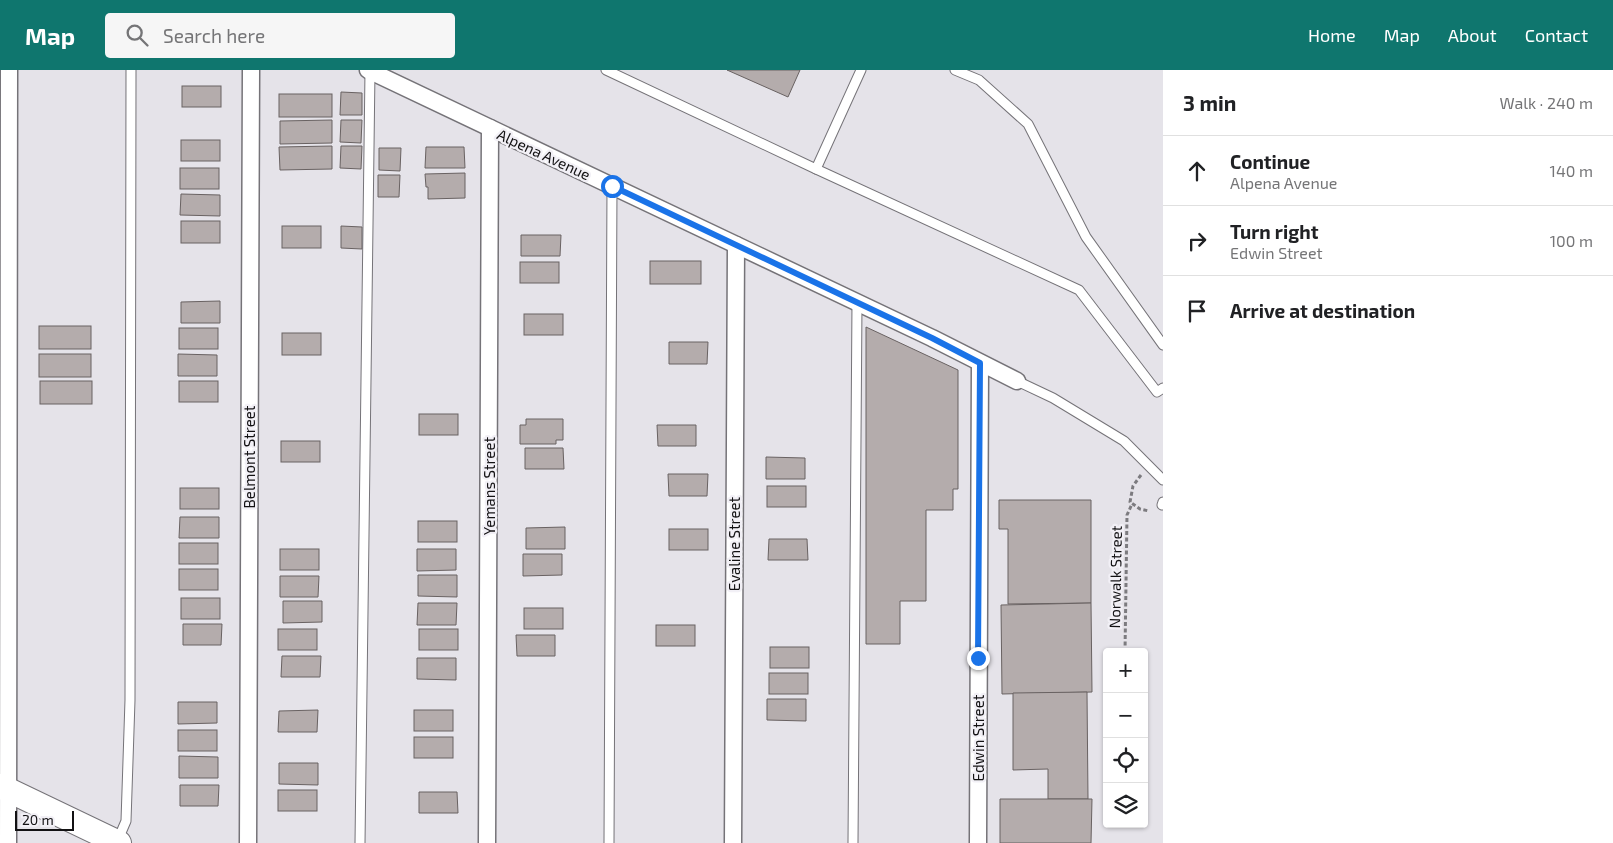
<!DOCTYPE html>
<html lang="en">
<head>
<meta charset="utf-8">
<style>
	:root { --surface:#fff; --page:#f6f6f6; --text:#202124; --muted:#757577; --line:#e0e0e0; --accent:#0f766e }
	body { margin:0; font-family:"Exo 2",sans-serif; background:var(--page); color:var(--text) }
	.controls { position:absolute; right:15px; bottom:15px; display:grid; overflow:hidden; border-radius:5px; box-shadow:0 1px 4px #0004 }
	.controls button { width:45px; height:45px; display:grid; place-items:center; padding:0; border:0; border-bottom:1px solid var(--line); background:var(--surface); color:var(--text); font:25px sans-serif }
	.scale { position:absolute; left:15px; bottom:12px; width:59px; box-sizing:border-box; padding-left:5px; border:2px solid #121113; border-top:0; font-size:14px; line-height:18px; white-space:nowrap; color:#121113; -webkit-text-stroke:4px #f2f0f6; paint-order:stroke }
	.stop { position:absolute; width:15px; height:15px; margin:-11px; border:4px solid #1a73e8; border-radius:50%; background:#fff }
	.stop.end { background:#1a73e8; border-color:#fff; box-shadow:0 1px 5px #0008 }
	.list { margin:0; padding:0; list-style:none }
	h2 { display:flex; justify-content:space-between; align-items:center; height:65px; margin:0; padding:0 20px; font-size:21px }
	h2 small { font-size:16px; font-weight:400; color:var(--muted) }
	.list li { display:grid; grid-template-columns:32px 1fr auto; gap:15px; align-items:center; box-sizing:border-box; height:70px; padding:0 20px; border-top:1px solid var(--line) }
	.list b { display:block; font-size:19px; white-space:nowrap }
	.list p { margin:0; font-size:16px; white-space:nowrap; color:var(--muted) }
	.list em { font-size:16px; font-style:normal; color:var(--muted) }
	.icon { flex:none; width:28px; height:28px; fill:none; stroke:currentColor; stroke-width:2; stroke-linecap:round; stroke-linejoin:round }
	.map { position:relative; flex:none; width:1163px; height:773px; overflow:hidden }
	header { display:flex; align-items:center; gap:30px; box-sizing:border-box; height:70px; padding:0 25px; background:var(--accent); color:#fff }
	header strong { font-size:24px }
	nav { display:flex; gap:28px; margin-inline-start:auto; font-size:18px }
	.search { width:350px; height:45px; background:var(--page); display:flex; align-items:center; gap:12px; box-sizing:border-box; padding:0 18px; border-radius:5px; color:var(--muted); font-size:19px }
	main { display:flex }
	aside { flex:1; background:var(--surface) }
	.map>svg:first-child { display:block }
	.building { fill:#b4acac; stroke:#696262 }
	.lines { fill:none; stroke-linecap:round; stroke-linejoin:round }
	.lane-casing { stroke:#757378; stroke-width:11 }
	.street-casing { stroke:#757378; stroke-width:19 }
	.secondary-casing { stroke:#757378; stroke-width:26 }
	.path { stroke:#7c7b7f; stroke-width:3; stroke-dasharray:4 2.5; stroke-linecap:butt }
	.lane { stroke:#fff; stroke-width:9 }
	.street { stroke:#fff; stroke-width:16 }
	.secondary { stroke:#fff; stroke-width:24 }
	.route { stroke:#1a73e8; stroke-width:6 }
	.labels { text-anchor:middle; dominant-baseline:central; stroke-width:4.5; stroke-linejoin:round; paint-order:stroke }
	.street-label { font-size:15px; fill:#121113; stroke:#f2f0f6 }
</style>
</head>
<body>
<header>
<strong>Map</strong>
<div class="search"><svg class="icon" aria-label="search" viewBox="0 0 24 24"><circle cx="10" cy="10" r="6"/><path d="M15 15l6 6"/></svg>Search here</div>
<nav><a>Home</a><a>Map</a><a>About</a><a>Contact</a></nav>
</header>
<main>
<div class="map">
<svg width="1163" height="773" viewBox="0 0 1163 773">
	<rect width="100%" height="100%" fill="#e5e3e9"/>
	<!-- building -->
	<g class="building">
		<polygon points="727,0 800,0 788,27"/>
		<rect x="182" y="16" width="39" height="21"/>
		<polygon points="341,22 362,23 362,45 340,45"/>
		<rect x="279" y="24" width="53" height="23"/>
		<polygon points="332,50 332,73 280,74 280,51"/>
		<polygon points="341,50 362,50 361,73 340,72"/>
		<rect x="181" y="70" width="39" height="21"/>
		<polygon points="332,76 332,99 280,100 279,77"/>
		<polygon points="341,76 362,76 361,99 340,98"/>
		<polygon points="426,77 464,77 465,98 425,98"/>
		<polygon points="379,78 401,78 400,101 379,100"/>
		<rect x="180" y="98" width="39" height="21"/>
		<polygon points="465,103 465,128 428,129 428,117 426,117 425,104"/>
		<polygon points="378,105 400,105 399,127 378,127"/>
		<polygon points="181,124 220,125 220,146 180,145"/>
		<rect x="181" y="151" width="39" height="22"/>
		<rect x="282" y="156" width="39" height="22"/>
		<polygon points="341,156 362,157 362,179 341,178"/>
		<polygon points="521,165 561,165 560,186 521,186"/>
		<rect x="650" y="191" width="51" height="23"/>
		<rect x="520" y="192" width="39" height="21"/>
		<polygon points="220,231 220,253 181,253 181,232"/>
		<rect x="524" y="244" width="39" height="21"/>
		<rect x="39" y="256" width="52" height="23"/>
		<polygon points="866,257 958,300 958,419 953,419 953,440 926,440 926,531 900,531 900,574 866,574"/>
		<rect x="179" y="258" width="39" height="21"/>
		<rect x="282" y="263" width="39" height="22"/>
		<polygon points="669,272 708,272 707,294 669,294"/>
		<rect x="39" y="284" width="52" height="23"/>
		<polygon points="178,284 217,285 217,306 178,306"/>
		<rect x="40" y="311" width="52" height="23"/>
		<rect x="179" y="311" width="39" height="21"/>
		<rect x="419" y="344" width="39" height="21"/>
		<polygon points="526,349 563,349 563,370 556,370 556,374 520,374 520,355 526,355"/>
		<polygon points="657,355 696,355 696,376 658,376"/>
		<rect x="281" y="371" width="39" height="21"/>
		<polygon points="525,378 563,378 564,399 525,399"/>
		<polygon points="766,387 805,388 805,409 766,409"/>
		<polygon points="668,404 708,404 707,426 669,426"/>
		<rect x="767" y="416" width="39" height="21"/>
		<rect x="180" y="418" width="39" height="21"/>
		<polygon points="999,430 1091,430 1091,533 1008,534 1008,459 999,459"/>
		<polygon points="180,447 219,447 219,468 179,468"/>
		<rect x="418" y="451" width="39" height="21"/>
		<polygon points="565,457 565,479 526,479 526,458"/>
		<rect x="669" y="459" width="39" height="21"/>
		<polygon points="769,469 807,469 808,490 768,490"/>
		<rect x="179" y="473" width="39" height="21"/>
		<rect x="280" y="479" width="39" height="21"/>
		<polygon points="417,479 456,479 456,500 417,501"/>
		<polygon points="523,484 562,484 562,505 523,506"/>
		<rect x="179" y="499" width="39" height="21"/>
		<polygon points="418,505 457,505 457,527 418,526"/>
		<polygon points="280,506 319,506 318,527 280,527"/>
		<rect x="181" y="528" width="39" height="21"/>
		<polygon points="283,531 322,531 322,552 283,553"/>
		<polygon points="418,533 457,533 456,555 417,555"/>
		<polygon points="1091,533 1092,622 1002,624 1001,535"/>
		<rect x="524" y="538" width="39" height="21"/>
		<polygon points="183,554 222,554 221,575 183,575"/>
		<rect x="656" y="555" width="39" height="21"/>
		<rect x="278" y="559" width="39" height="21"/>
		<rect x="419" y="559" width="39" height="21"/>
		<polygon points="516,565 555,565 555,586 517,586"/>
		<rect x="770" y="577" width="39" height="21"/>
		<polygon points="282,586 321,586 320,607 281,607"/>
		<polygon points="417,588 456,588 456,610 417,609"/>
		<rect x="769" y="603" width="39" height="21"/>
		<polygon points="1087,622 1088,729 1048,729 1048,699 1013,700 1013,623"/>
		<polygon points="767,629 806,629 806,651 767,650"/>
		<polygon points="178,632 217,632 217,653 178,654"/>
		<polygon points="318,640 317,662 278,662 279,641"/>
		<rect x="414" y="640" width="39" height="21"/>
		<rect x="178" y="660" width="39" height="21"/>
		<rect x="414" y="667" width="39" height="21"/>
		<polygon points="179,686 218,687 218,708 179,708"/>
		<polygon points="279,693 318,693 318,715 279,714"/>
		<polygon points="180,715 219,715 218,736 180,736"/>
		<rect x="278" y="720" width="39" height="21"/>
		<polygon points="419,722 457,722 458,743 419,743"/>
		<polygon points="1000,729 1092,729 1091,773 1000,773"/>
	</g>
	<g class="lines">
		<defs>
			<g id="lane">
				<polyline points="606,0 816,99 861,0"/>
				<polyline points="955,0 979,10 1028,54 1086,167 1163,275"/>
				<polyline points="816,99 1079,220 1157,322 1163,318"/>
				<polyline points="1017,311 1053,328 1124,371 1163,410"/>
				<polyline points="1162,435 1163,432"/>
				<polyline points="117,772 126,751 130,630 131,0"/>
				<polyline points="360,773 370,1"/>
				<polyline points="609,773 612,116"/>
				<polyline points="853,773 857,233"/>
			</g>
			<g id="street">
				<polyline points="368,0 932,268 1017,311"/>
				<polyline points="8,773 9,0"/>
				<polyline points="248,773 251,0"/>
				<polyline points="487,773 490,58"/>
				<polyline points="733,773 736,175"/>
				<polyline points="978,773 980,293"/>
			</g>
			<polyline id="secondary" points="0,716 119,773"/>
		</defs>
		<!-- lane casing -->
		<use href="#lane" class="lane-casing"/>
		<!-- street casing -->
		<use href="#street" class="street-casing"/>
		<!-- secondary casing -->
		<use href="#secondary" class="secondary-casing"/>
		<!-- path -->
		<g class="path">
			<polyline points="1141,405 1133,416 1130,432 1140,439 1149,441"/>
			<polyline points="1125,582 1127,445 1132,434"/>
		</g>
		<!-- lane -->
		<use href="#lane" class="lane"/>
		<!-- street -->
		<use href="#street" class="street"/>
		<!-- secondary -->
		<use href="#secondary" class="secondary"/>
	</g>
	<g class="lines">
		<!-- route -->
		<polyline class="route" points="612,116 932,268 980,293 978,588"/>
	</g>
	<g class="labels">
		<!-- street labels -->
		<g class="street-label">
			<text transform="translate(544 84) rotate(25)">Alpena Avenue</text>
			<text transform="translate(249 387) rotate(-90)">Belmont Street</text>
			<text transform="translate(489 416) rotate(-90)">Yemans Street</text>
			<text transform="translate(734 474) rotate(-90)">Evaline Street</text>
			<text transform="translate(1115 507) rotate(-89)">Norwalk Street</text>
			<text transform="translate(978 668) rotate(-90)">Edwin Street</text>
		</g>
	</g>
</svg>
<div class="controls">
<button>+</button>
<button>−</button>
<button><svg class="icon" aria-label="locate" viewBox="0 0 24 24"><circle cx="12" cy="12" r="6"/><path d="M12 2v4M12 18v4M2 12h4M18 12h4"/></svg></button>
<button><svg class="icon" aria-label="layers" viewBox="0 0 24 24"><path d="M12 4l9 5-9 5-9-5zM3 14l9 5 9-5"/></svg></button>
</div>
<div class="scale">20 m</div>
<div class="stop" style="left:612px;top:116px"></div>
<div class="stop end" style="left:978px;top:588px"></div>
</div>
<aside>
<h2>3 min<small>Walk · 240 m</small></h2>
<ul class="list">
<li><svg class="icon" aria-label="ahead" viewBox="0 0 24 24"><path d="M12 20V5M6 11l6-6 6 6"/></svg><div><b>Continue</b><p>Alpena Avenue</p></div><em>140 m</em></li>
<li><svg class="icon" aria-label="right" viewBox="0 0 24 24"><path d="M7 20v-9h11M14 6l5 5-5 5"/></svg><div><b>Turn right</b><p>Edwin Street</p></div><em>100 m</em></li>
<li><svg class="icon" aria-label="arrive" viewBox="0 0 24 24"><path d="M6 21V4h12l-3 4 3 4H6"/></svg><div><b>Arrive at destination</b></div></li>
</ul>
</aside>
</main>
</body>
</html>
